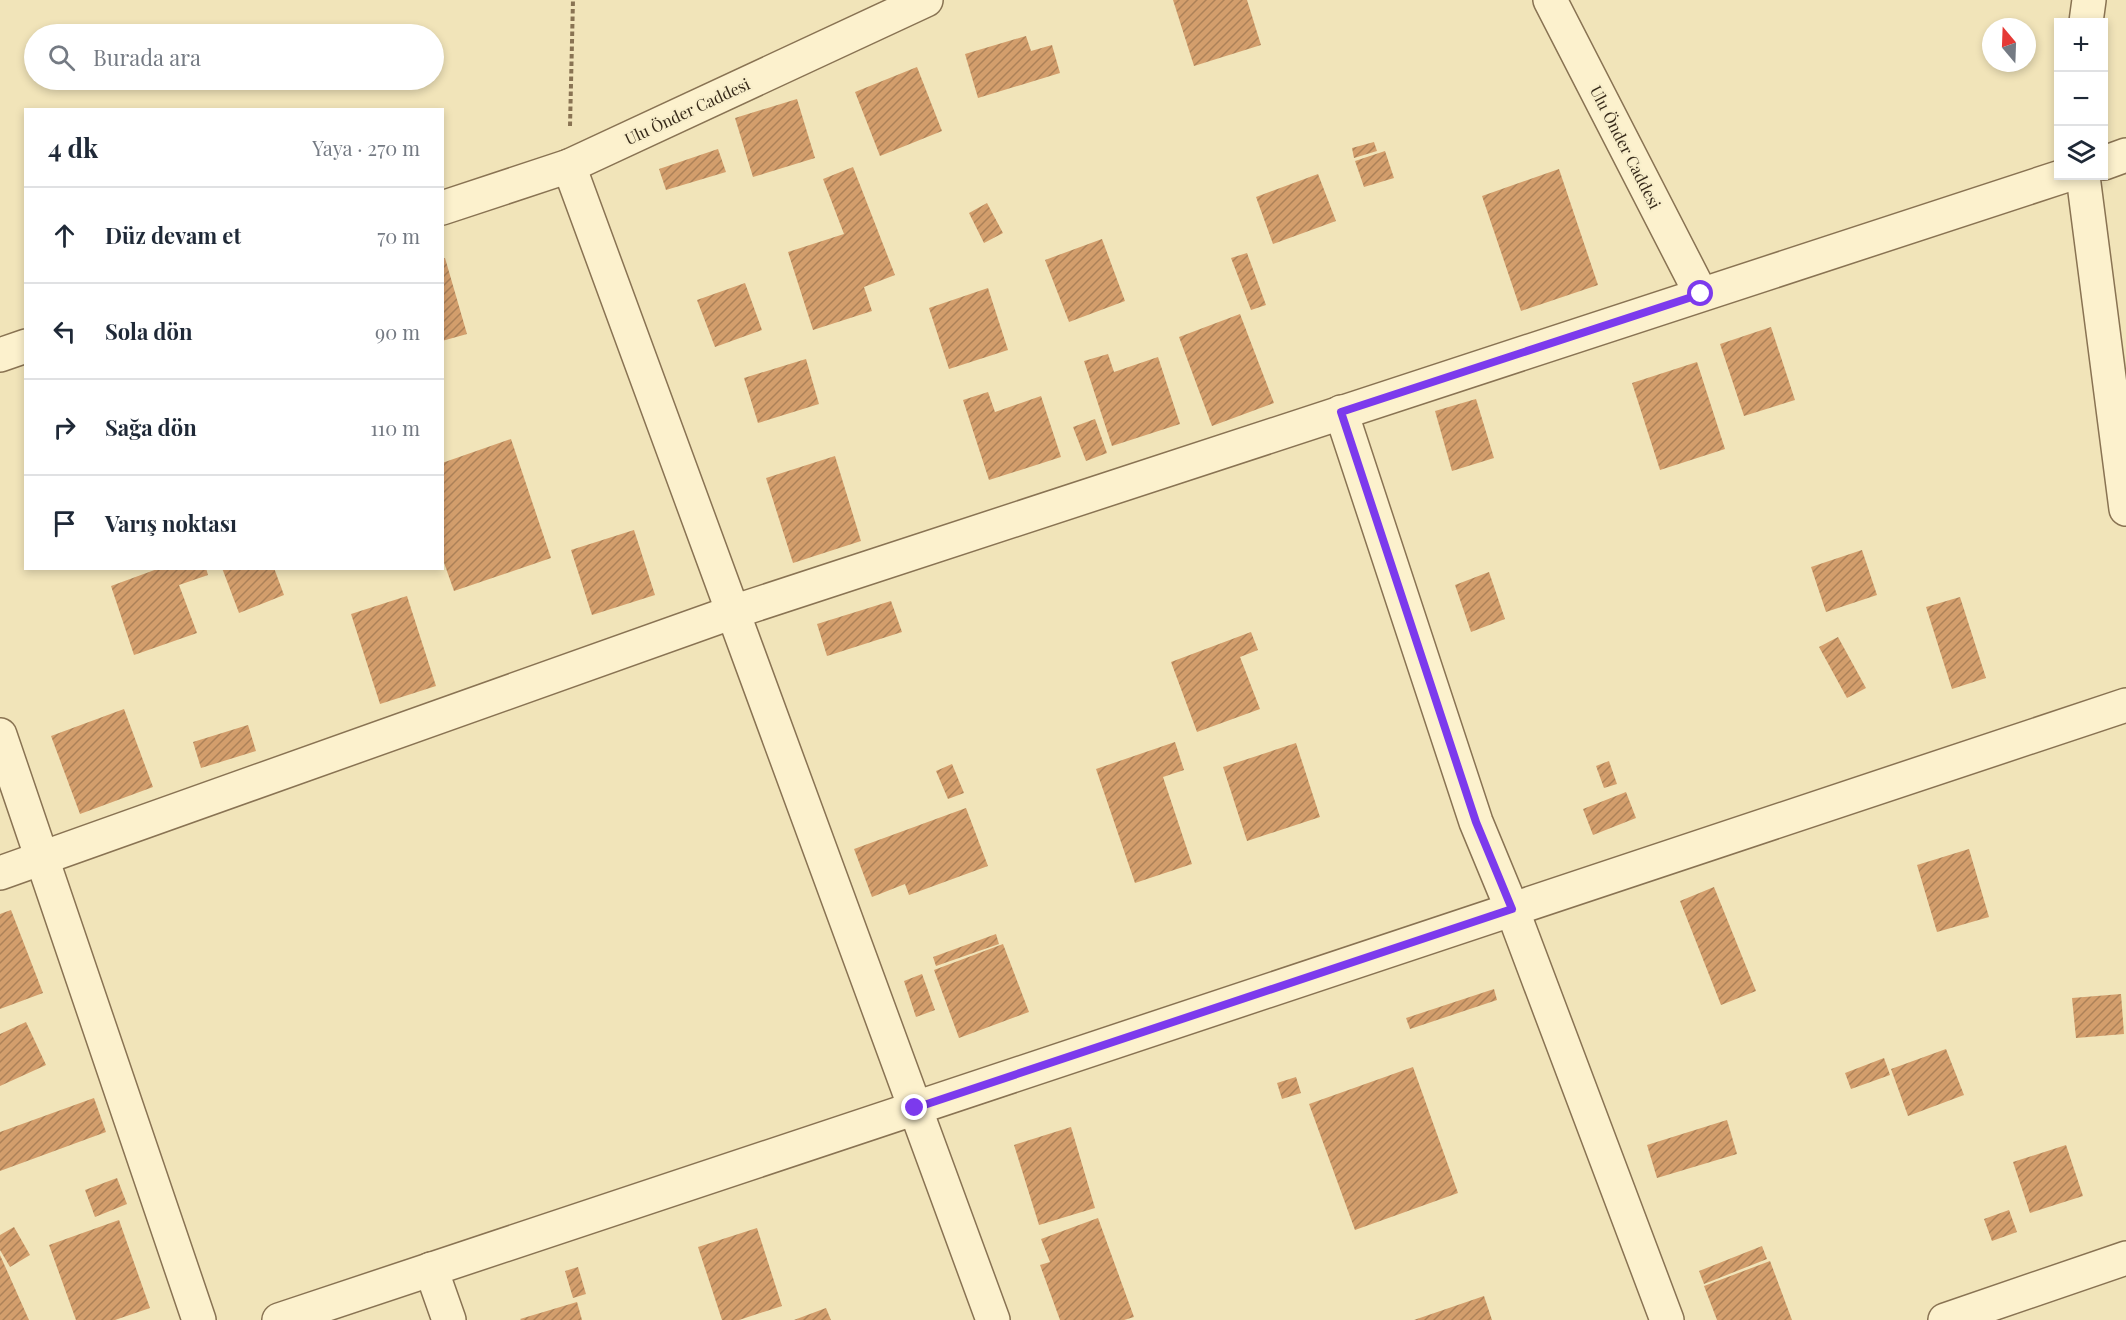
<!DOCTYPE html>
<html lang="tr">
<head>
<meta charset="utf-8">
<style>
	:root { --surface:#fff; --page:#f2f2f3; --text:#1f2937; --muted:#747a83; --line:#e0e1e3 }
	body { margin:0; font-family:"Playfair Display",serif; background:var(--page); color:var(--text) }
	.controls { position:absolute; right:18px; top:18px; display:grid; overflow:hidden; border-radius:0px; box-shadow:0 3px 9px #0003 }
	.controls button { width:54px; height:54px; display:grid; place-items:center; padding:0; border:0; border-bottom:2px solid var(--line); background:var(--surface); color:var(--text); font:30px sans-serif }
	.compass { position:absolute; left:1982px; top:18px; width:54px; height:54px; border-radius:50%; background:var(--surface); box-shadow:0 3px 9px #0003; rotate:341deg }
	.stop { position:absolute; width:18px; height:18px; margin:-14px; border:4px solid #7c3aed; border-radius:50%; background:#fff }
	.stop.end { background:#7c3aed; border-color:#fff; box-shadow:0 2px 6px #0008 }
	.list { margin:0; padding:0; list-style:none }
	h2 { display:flex; justify-content:space-between; align-items:center; height:78px; margin:0; padding:0 24px; font-size:26px }
	h2 small { font-size:20px; font-weight:400; color:var(--muted) }
	.list li { display:grid; grid-template-columns:39px 1fr auto; gap:18px; align-items:center; box-sizing:border-box; height:96px; padding:0 24px; border-top:2px solid var(--line) }
	.list b { display:block; font-size:22px; white-space:nowrap }
	.list em { font-size:20px; font-style:normal; color:var(--muted) }
	.icon { flex:none; width:33px; height:33px; fill:none; stroke:currentColor; stroke-width:2; stroke-linecap:round; stroke-linejoin:round }
	.map { position:relative; flex:none; width:2126px; height:1320px; overflow:hidden }
	.search { position:absolute; background:var(--surface); box-shadow:0 3px 9px #0003; left:24px; top:24px; width:420px; height:66px; display:flex; align-items:center; gap:15px; box-sizing:border-box; padding:0 21px; border-radius:33px; color:var(--muted); font-size:22px }
	.panel { position:absolute; background:var(--surface); box-shadow:0 3px 9px #0003; left:24px; top:108px; width:420px; height:462px; border-radius:0px }
	.map>svg:first-child { display:block }
	.building { fill:url(#building-hatch) }
	.lines { fill:none; stroke-linecap:round; stroke-linejoin:round }
	.minor-casing { stroke:#897353; stroke-width:36 }
	.path { stroke:#897353; stroke-width:4; stroke-dasharray:4.5 3; stroke-linecap:butt }
	.minor { stroke:#fcf1cd; stroke-width:33 }
	.route { stroke:#7c3aed; stroke-width:8 }
	.labels { text-anchor:middle; dominant-baseline:central; stroke-width:4.5; stroke-linejoin:round; paint-order:stroke }
	.street-label { font-size:16px; fill:#362919; stroke:#f8eeca }
</style>
</head>
<body>
<div class="map">
<svg width="2126" height="1320" viewBox="0 0 2126 1320">
	<defs>
		<pattern id="building-hatch" width="6" height="6" patternUnits="userSpaceOnUse" patternTransform="scale(1.5)"><rect width="6" height="6" fill="#d39e6c"/><path d="M-1 1l2-2M0 6l6-6M5 7l2-2" fill="none" stroke="#ac8158"/></pattern>
	</defs>
	<rect width="100%" height="100%" fill="#f1e4b9"/>
	<!-- building -->
	<g class="building">
		<polygon points="1173,0 1247,0 1261,45 1194,66"/>
		<polygon points="1026,36 1031,51 1052,45 1060,73 978,98 965,54"/>
		<polygon points="917,67 942,131 880,156 855,92"/>
		<polygon points="797,99 815,158 753,177 735,118"/>
		<polygon points="1374,142 1377,151 1354,158 1352,148"/>
		<polygon points="718,149 726,172 666,190 659,169"/>
		<polygon points="1385,151 1394,178 1364,187 1355,161"/>
		<polygon points="853,167 895,275 864,287 872,311 813,330 788,252 844,234 823,179"/>
		<polygon points="1559,169 1598,285 1521,311 1482,196"/>
		<polygon points="1318,174 1336,221 1273,244 1256,197"/>
		<polygon points="987,203 1003,233 984,243 969,213"/>
		<polygon points="1102,239 1125,301 1069,322 1045,260"/>
		<polygon points="1247,253 1266,305 1251,310 1231,258"/>
		<polygon points="445,258 467,334 442,341 442,259"/>
		<polygon points="745,283 762,330 715,347 697,300"/>
		<polygon points="988,288 1008,350 949,369 929,308"/>
		<polygon points="1240,314 1274,403 1212,426 1179,337"/>
		<polygon points="1771,327 1795,400 1744,416 1720,344"/>
		<polygon points="1108,354 1114,372 1158,357 1180,424 1112,446 1084,361"/>
		<polygon points="806,359 819,404 758,423 744,378"/>
		<polygon points="1697,362 1725,449 1660,470 1632,383"/>
		<polygon points="988,392 995,412 1041,396 1061,457 989,480 963,400"/>
		<polygon points="1476,399 1494,458 1452,471 1435,411"/>
		<polygon points="1095,419 1107,453 1086,461 1073,427"/>
		<polygon points="511,439 551,558 454,591 442,557 442,463"/>
		<polygon points="835,456 861,541 793,563 766,478"/>
		<polygon points="634,530 655,595 592,615 571,550"/>
		<polygon points="1862,550 1877,595 1826,612 1811,567"/>
		<polygon points="160,568 206,568 208,575 179,585 197,633 134,655 111,586"/>
		<polygon points="222,568 274,568 284,595 239,613"/>
		<polygon points="1489,572 1505,619 1471,632 1455,585"/>
		<polygon points="407,596 436,686 380,704 351,614"/>
		<polygon points="1960,597 1986,678 1952,689 1926,607"/>
		<polygon points="891,601 902,632 827,656 817,624"/>
		<polygon points="1251,632 1258,650 1240,657 1260,709 1197,732 1171,662"/>
		<polygon points="1838,637 1866,688 1847,698 1819,647"/>
		<polygon points="124,709 153,787 80,814 51,736"/>
		<polygon points="248,725 256,751 201,768 193,742"/>
		<polygon points="1175,742 1184,770 1163,777 1192,864 1135,883 1096,769"/>
		<polygon points="1296,743 1320,817 1247,841 1223,767"/>
		<polygon points="1609,761 1617,784 1604,788 1596,766"/>
		<polygon points="952,764 964,793 948,799 936,771"/>
		<polygon points="1626,792 1636,818 1593,835 1583,809"/>
		<polygon points="966,808 988,866 909,895 905,884 872,897 854,849"/>
		<polygon points="1969,849 1989,917 1937,932 1917,865"/>
		<polygon points="1714,887 1756,991 1721,1005 1680,901"/>
		<polygon points="11,910 43,993 0,1009 0,914"/>
		<polygon points="996,934 999,944 936,966 933,957"/>
		<polygon points="1003,944 1029,1012 959,1038 934,970"/>
		<polygon points="922,974 935,1010 916,1017 904,981"/>
		<polygon points="1494,989 1497,1000 1410,1029 1406,1018"/>
		<polygon points="2121,994 2124,1034 2076,1038 2072,998"/>
		<polygon points="26,1022 46,1065 0,1086 0,1034"/>
		<polygon points="1946,1049 1964,1095 1908,1116 1891,1069"/>
		<polygon points="1884,1058 1890,1075 1851,1089 1845,1073"/>
		<polygon points="1413,1067 1458,1193 1355,1230 1309,1104"/>
		<polygon points="1296,1077 1301,1093 1282,1099 1277,1083"/>
		<polygon points="94,1098 106,1132 0,1171 0,1132"/>
		<polygon points="1727,1120 1737,1154 1657,1178 1647,1145"/>
		<polygon points="1071,1127 1095,1208 1039,1225 1014,1145"/>
		<polygon points="2066,1145 2083,1196 2030,1213 2013,1162"/>
		<polygon points="117,1178 127,1204 95,1217 85,1190"/>
		<polygon points="2009,1210 2017,1232 1992,1241 1984,1219"/>
		<polygon points="1098,1218 1134,1317 1124,1320 1060,1320 1040,1265 1050,1262 1041,1239"/>
		<polygon points="119,1220 150,1308 115,1320 76,1320 49,1245"/>
		<polygon points="14,1227 30,1255 10,1267 0,1250 0,1235"/>
		<polygon points="757,1228 782,1306 739,1320 722,1320 698,1247"/>
		<polygon points="1762,1246 1767,1259 1704,1284 1699,1271"/>
		<polygon points="0,1255 29,1320 0,1320"/>
		<polygon points="1770,1261 1792,1320 1717,1320 1704,1286"/>
		<polygon points="578,1267 586,1294 573,1298 565,1271"/>
		<polygon points="1484,1296 1492,1320 1414,1320"/>
		<polygon points="577,1302 582,1320 521,1320 520,1319"/>
		<polygon points="826,1308 831,1320 794,1320"/>
	</g>
	<g class="lines">
		<defs>
			<g id="minor">
				<polyline points="1550,0 1701,294"/>
				<polyline points="2086,22 2089,0"/>
				<polyline points="2104,163 2126,155"/>
				<polyline points="569,166 993,1320"/>
				<polyline points="2083,176 2126,509"/>
				<polyline points="442,208 569,166 926,0"/>
				<polyline points="0,355 26,346"/>
				<polyline points="1341,412 1476,822 1512,909 1667,1320"/>
				<polyline points="0,735 199,1320"/>
				<polyline points="0,873 733,612 2064,176"/>
				<polyline points="431,1269 449,1320"/>
				<polyline points="279,1320 2126,705"/>
				<polyline points="1945,1320 2126,1258"/>
			</g>
		</defs>
		<!-- minor casing -->
		<use href="#minor" class="minor-casing"/>
		<!-- path -->
		<polyline class="path" points="570,126 573,0"/>
		<!-- minor -->
		<use href="#minor" class="minor"/>
	</g>
	<g class="lines">
		<!-- route -->
		<polyline class="route" points="915,1108 1512,909 1476,822 1341,412 1701,294"/>
	</g>
	<g class="labels">
		<!-- street labels -->
		<g class="street-label">
			<text transform="translate(687 111) rotate(-25)">Ulu Önder Caddesi</text>
			<text transform="translate(1626 147) rotate(63)">Ulu Önder Caddesi</text>
		</g>
	</g>
</svg>
<div class="controls">
<button>+</button>
<button>−</button>
<button><svg class="icon" aria-label="layers" viewBox="0 0 24 24"><path d="M12 4l9 5-9 5-9-5zM3 14l9 5 9-5"/></svg></button>
</div>
<svg class="compass" viewBox="-18 -18 36 36"><path d="M0-13l5 13h-10z" fill="#e53935"/><path d="M0 13l5-13h-10z" fill="#747a83"/></svg>
<div class="stop" style="left:1701px;top:294px"></div>
<div class="stop end" style="left:915px;top:1108px"></div>
<div class="search"><svg class="icon" aria-label="search" viewBox="0 0 24 24"><circle cx="10" cy="10" r="6"/><path d="M15 15l6 6"/></svg>Burada ara</div>
<section class="panel">
<h2>4 dk<small>Yaya · 270 m</small></h2>
<ul class="list">
<li><svg class="icon" aria-label="ahead" viewBox="0 0 24 24"><path d="M12 20V5M6 11l6-6 6 6"/></svg><div><b>Düz devam et</b></div><em>70 m</em></li>
<li><svg class="icon" aria-label="left" viewBox="0 0 24 24"><path d="M17 20v-9H6M10 6l-5 5 5 5"/></svg><div><b>Sola dön</b></div><em>90 m</em></li>
<li><svg class="icon" aria-label="right" viewBox="0 0 24 24"><path d="M7 20v-9h11M14 6l5 5-5 5"/></svg><div><b>Sağa dön</b></div><em>110 m</em></li>
<li><svg class="icon" aria-label="arrive" viewBox="0 0 24 24"><path d="M6 21V4h12l-3 4 3 4H6"/></svg><div><b>Varış noktası</b></div></li>
</ul>
</section>
</div>
</body>
</html>
